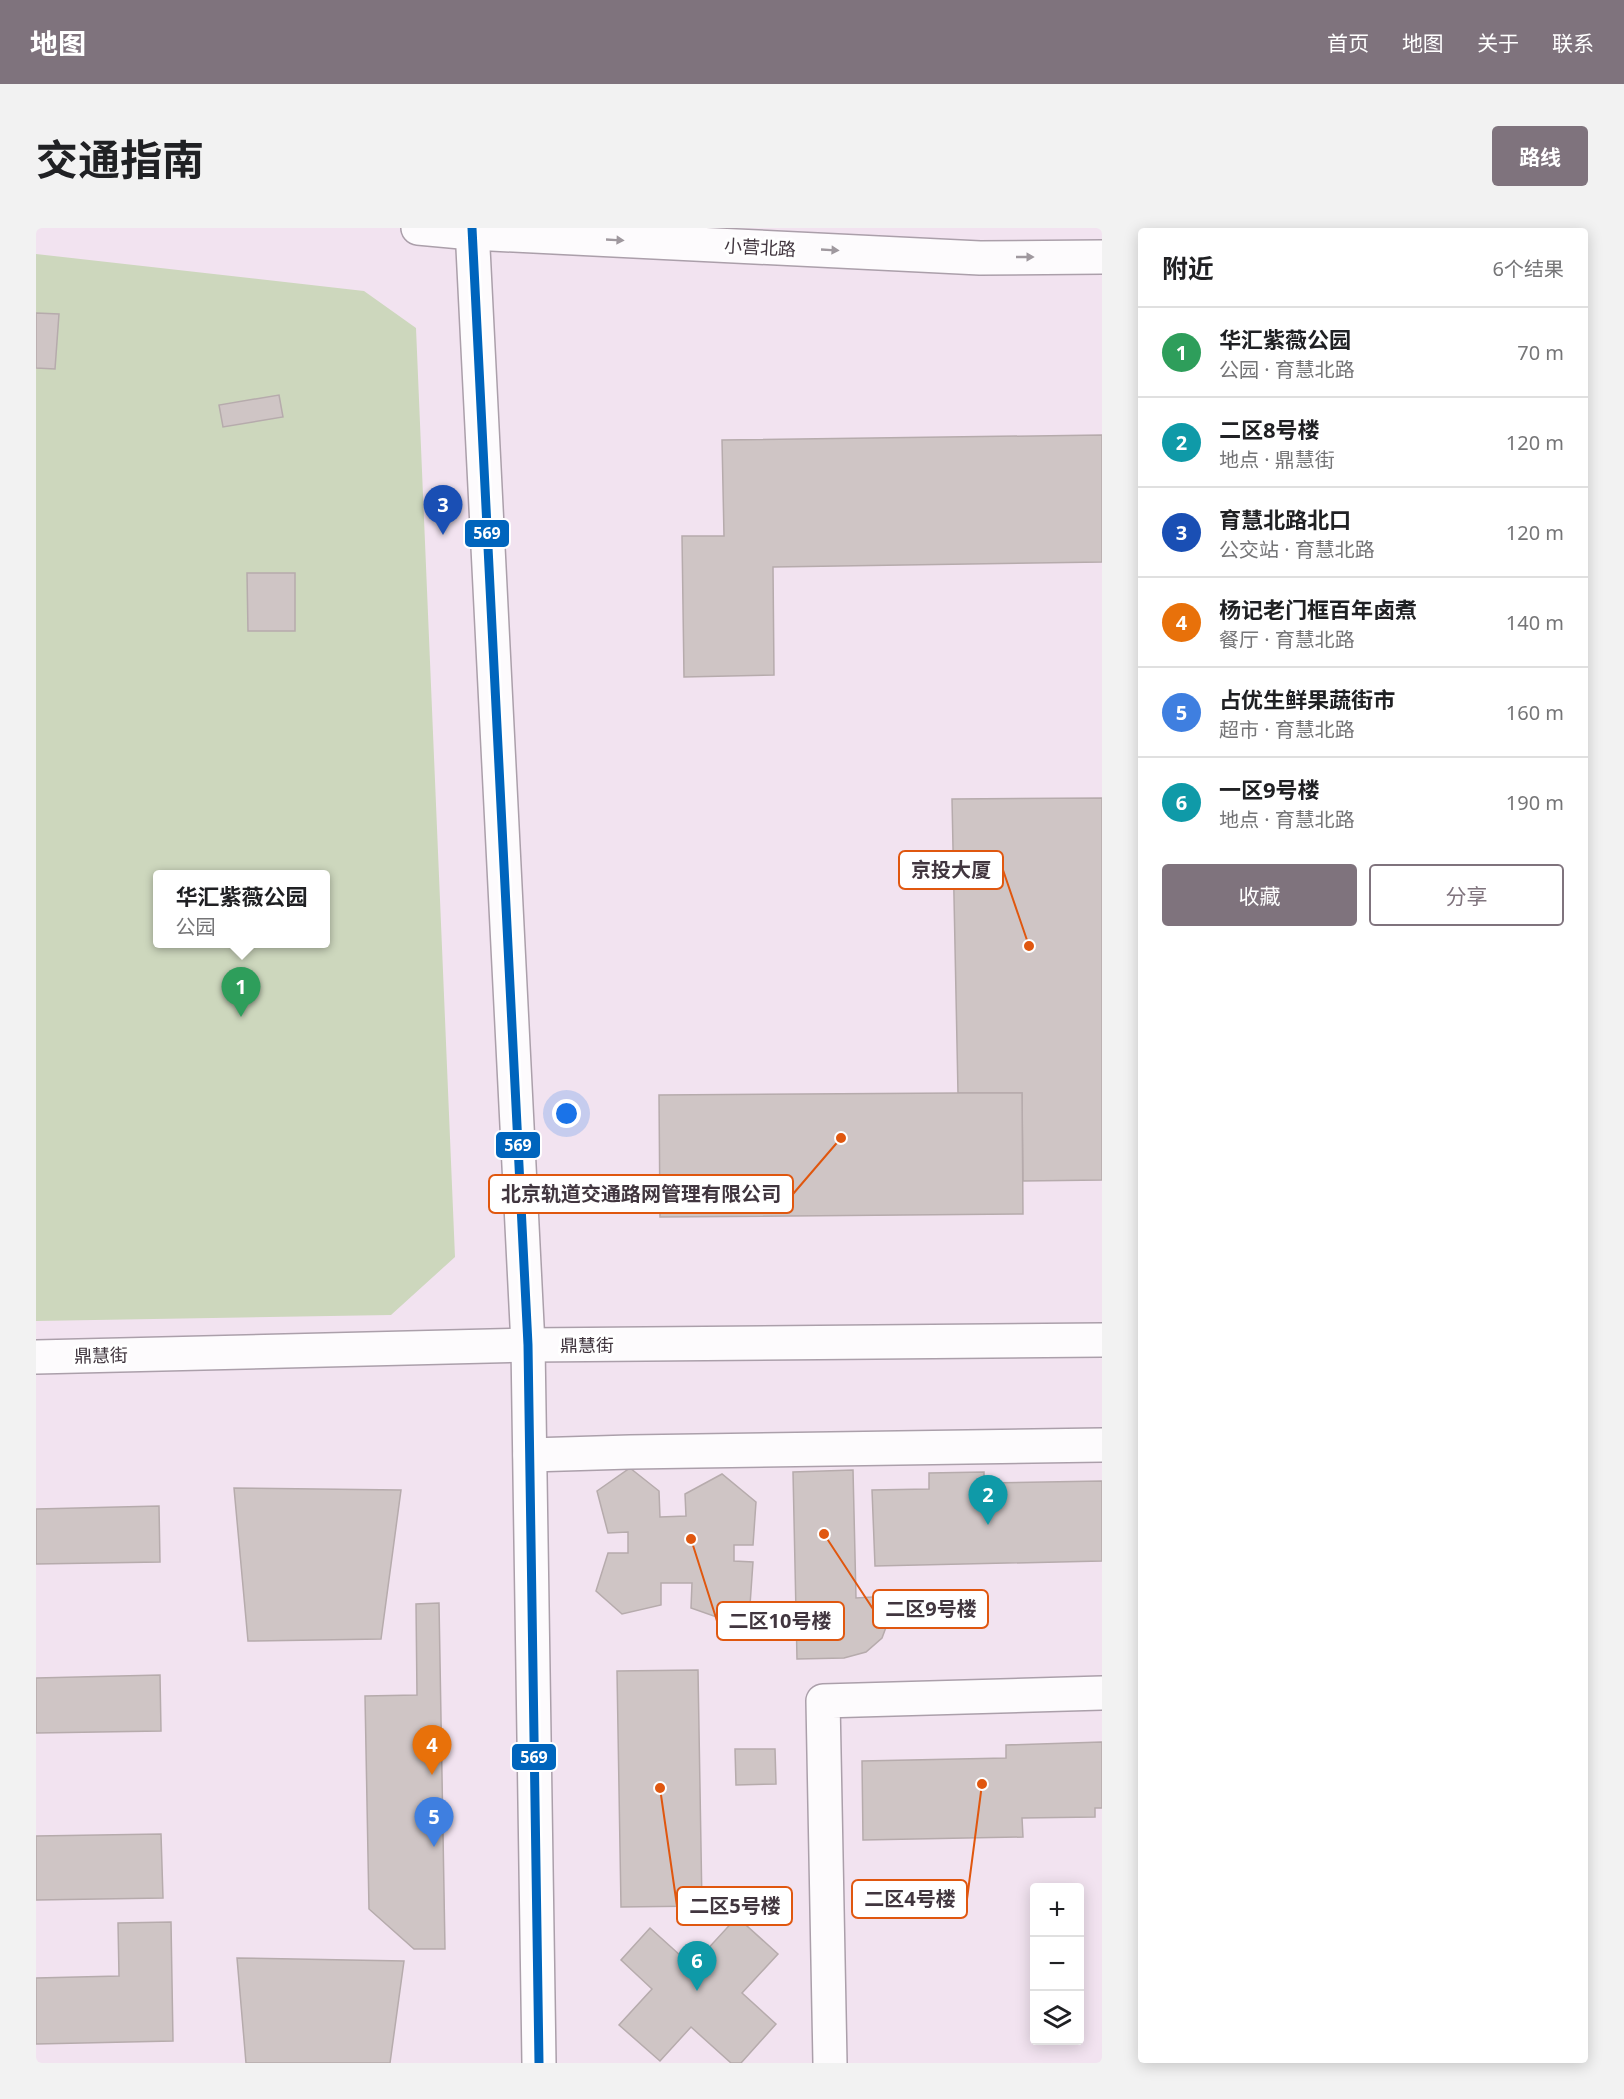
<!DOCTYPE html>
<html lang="zh">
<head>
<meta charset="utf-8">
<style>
	:root { --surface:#fff; --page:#f2f2f2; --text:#202124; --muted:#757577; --line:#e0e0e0; --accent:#7f737d }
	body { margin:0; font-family:"Noto Sans","Noto Sans SC",sans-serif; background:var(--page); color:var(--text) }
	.controls { position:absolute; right:18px; bottom:18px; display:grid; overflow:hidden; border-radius:6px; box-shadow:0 3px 15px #0003 }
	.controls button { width:54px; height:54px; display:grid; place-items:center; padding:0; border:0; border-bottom:2px solid var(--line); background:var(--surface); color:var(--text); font:30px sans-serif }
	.you { position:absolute; left:531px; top:886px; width:21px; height:21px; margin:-15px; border:4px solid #fff; border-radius:50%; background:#1a73e8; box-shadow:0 0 0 9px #1a73e833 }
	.badge { display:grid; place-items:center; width:39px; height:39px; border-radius:50%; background:var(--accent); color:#fff; font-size:20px; font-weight:700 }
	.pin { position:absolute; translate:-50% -50px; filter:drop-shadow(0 2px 3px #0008) }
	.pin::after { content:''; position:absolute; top:32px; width:21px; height:18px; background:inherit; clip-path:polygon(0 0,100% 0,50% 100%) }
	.popup { position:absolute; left:117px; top:642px; width:177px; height:78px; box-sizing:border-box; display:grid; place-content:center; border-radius:6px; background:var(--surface); filter:drop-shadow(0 2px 4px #0005); font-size:20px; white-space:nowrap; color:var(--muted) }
	.popup b { font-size:22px; color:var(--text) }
	.popup::after { content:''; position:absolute; left:50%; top:100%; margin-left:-12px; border:12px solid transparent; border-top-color:var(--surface) }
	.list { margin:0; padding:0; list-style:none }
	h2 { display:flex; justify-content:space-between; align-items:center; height:78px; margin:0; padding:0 24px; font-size:26px }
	h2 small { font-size:20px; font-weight:400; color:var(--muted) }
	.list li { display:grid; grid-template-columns:39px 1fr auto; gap:18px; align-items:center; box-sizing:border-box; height:90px; padding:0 24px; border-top:2px solid var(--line) }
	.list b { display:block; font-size:22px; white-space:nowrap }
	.list p { margin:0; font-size:20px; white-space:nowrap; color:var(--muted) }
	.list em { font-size:20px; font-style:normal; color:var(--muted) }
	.actions { display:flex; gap:12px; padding:18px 24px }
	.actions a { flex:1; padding:14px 0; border:2px solid var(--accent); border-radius:6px; text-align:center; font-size:21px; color:var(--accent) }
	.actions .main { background:var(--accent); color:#fff }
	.icon { flex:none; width:33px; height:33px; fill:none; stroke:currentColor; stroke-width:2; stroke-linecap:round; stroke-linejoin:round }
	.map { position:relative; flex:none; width:1066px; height:1835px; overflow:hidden; border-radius:6px }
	header { display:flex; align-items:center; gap:36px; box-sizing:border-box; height:84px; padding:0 30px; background:var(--accent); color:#fff }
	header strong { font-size:28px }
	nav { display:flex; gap:33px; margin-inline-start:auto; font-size:21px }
	.intro { display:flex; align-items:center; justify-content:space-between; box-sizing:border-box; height:144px; padding:0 36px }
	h1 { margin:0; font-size:42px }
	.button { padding:15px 27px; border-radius:6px; background:var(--accent); color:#fff; font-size:21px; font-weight:700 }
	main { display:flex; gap:36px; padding:0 36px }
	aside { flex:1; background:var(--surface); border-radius:6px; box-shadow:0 3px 15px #0003 }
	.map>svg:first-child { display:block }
	.green { fill:#cdd7bd; fill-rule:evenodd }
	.building { fill:#cfc5c5; stroke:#b6abac; stroke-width:1.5 }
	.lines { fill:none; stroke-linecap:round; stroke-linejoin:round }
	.street-casing { stroke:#ab9faa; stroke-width:36 }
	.secondary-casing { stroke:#ab9faa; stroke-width:36 }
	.street { stroke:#fdfbfd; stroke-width:33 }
	.secondary { stroke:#fdfbfd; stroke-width:33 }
	.bus-1-casing { stroke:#fff; stroke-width:14 }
	.bus-1 { stroke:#0065bd; stroke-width:9 }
	.oneway { fill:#9f989e }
	.labels { text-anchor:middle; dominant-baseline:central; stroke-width:6; stroke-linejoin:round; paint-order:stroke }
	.street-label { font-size:18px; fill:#41363f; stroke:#fff }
	.leader { fill:none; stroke:#e0570f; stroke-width:2 }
	.callout-dot { fill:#e0570f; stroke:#fff; stroke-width:2 }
	.callout { fill:#fff; stroke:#e0570f; stroke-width:2 }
	.callout-label { font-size:20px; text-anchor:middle; font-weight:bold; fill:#41363f }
	.line-badge { stroke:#fff; stroke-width:2 }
	.badge-label { font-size:16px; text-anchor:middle; font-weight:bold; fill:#fff }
</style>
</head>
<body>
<header>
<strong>地图</strong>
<nav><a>首页</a><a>地图</a><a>关于</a><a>联系</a></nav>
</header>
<div class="intro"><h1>交通指南</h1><a class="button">路线</a></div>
<main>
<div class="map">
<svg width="1066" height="1835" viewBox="0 0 1066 1835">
	<rect width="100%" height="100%" fill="#f2e3f0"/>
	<!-- green -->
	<path class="green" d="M 0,26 L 328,63 L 380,100 L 419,1029 L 355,1087 L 0,1093 ZM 121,646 L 289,646 L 289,716 L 121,716 Z"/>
	<!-- building -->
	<g class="building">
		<polygon points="0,85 23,86 19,141 0,140"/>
		<polygon points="243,167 247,189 187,199 183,177"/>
		<polygon points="1066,207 1066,334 737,339 738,447 648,449 646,308 688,308 686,212"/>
		<polygon points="211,345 259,345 259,403 212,403"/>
		<polygon points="1066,570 1066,952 987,953 986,865 922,865 916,571"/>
		<polygon points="922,865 986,865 987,986 624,989 623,867"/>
		<polygon points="594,1240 623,1263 624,1289 650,1288 649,1266 686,1246 720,1274 717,1317 698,1317 698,1333 717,1334 714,1377 689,1392 655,1380 656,1355 625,1355 625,1377 586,1386 560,1363 572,1325 592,1325 592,1304 572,1305 561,1263"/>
		<polygon points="817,1242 820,1370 854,1368 853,1391 846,1410 830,1424 808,1430 761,1431 757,1244"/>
		<polygon points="948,1244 948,1255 1066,1253 1066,1333 839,1338 836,1262 893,1261 893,1245"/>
		<polygon points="198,1260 365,1262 345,1411 212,1413"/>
		<polygon points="123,1278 124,1334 0,1336 0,1281"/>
		<polygon points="403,1375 409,1721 378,1721 333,1681 329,1468 381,1467 380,1376"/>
		<polygon points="662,1442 666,1678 585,1679 581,1443"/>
		<polygon points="124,1447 125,1503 0,1505 0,1450"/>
		<polygon points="1066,1514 1066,1580 1059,1580 1059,1589 986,1590 987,1609 827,1612 826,1533 970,1530 970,1517"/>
		<polygon points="699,1521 739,1521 740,1556 700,1557"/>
		<polygon points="125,1606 127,1670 0,1672 0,1608"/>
		<polygon points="701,1689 742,1726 706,1765 740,1796 705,1835 695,1835 655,1799 624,1833 583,1797 616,1761 585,1732 614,1700 656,1738"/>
		<polygon points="135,1694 137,1813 0,1816 0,1750 83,1748 82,1695"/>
		<polygon points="201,1730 368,1733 354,1835 210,1835"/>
	</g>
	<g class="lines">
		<defs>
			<g id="street">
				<polyline points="0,1129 492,1117 1066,1112"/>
				<polyline points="494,1227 594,1224 1066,1217"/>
				<polyline points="794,1835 787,1473 1066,1465"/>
			</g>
			<g id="secondary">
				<polyline points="382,0 436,5 944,30 1066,29"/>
				<polyline points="436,0 492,1117 503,1835"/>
			</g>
		</defs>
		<!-- street casing -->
		<use href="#street" class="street-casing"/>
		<!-- secondary casing -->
		<use href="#secondary" class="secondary-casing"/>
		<!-- street -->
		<use href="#street" class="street"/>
		<!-- secondary -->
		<use href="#secondary" class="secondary"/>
		<defs>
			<polyline id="bus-1" points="436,0 492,1117 503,1835"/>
		</defs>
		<!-- bus-1 casing -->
		<use href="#bus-1" class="bus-1-casing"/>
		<!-- bus-1 -->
		<use href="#bus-1" class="bus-1"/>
	</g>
	<!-- one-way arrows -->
	<defs><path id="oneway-solid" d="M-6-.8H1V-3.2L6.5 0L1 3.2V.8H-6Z" transform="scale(1.5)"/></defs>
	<g class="oneway">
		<use href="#oneway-solid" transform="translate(579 12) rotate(3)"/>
		<use href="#oneway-solid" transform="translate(794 22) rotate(3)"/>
		<use href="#oneway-solid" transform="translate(989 29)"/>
	</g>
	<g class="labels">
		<!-- street labels -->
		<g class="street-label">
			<text transform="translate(724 19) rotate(3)">小营北路</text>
			<text x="551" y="1117">鼎慧街</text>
			<text transform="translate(65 1127) rotate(-1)">鼎慧街</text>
		</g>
	</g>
	<!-- callouts -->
	<path class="leader" d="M993 718L967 642M805 910L757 966M788 1306L837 1381M655 1311L681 1393M946 1556L931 1671M624 1560L641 1678"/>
	<g class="callout-dot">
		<circle cx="993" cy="718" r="6"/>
		<circle cx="805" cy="910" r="6"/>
		<circle cx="788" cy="1306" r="6"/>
		<circle cx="655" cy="1311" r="6"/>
		<circle cx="946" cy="1556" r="6"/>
		<circle cx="624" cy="1560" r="6"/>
	</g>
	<g class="callout">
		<rect x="863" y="623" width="104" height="38" rx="6"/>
		<rect x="453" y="947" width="304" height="38" rx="6"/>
		<rect x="837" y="1362" width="115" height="38" rx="6"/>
		<rect x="681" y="1374" width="127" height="38" rx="6"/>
		<rect x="816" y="1652" width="115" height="38" rx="6"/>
		<rect x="641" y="1659" width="115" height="38" rx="6"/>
	</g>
	<g class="callout-label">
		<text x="915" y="649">京投大厦</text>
		<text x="605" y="973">北京轨道交通路网管理有限公司</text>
		<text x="895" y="1388">二区9号楼</text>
		<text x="744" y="1400">二区10号楼</text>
		<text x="874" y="1678">二区4号楼</text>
		<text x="699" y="1685">二区5号楼</text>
	</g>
	<g class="line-badge">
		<rect x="428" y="291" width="46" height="29" rx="6" fill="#0065bd"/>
		<rect x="459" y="903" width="46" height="28" rx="6" fill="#0065bd"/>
		<rect x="475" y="1515" width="46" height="28" rx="6" fill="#0065bd"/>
	</g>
	<g class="badge-label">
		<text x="451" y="311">569</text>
		<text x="482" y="923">569</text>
		<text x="498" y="1535">569</text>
	</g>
</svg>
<div class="controls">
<button>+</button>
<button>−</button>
<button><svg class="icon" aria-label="layers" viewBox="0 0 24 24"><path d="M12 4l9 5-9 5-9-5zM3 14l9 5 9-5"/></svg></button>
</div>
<div class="you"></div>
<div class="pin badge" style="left:205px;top:789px;background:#2e9e5b">1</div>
<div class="popup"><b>华汇紫薇公园</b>公园</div>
<div class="pin badge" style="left:952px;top:1297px;background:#0f9aa8">2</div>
<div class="pin badge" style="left:407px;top:307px;background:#1a4fb4">3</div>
<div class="pin badge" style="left:396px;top:1547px;background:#e8710a">4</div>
<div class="pin badge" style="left:398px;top:1619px;background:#3f7fe0">5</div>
<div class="pin badge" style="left:661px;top:1763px;background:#0f9aa8">6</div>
</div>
<aside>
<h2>附近<small>6个结果</small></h2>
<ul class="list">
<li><span class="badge" style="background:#2e9e5b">1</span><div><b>华汇紫薇公园</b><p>公园 · 育慧北路</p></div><em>70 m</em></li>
<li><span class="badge" style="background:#0f9aa8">2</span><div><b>二区8号楼</b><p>地点 · 鼎慧街</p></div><em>120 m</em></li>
<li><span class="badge" style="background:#1a4fb4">3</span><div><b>育慧北路北口</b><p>公交站 · 育慧北路</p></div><em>120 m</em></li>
<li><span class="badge" style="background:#e8710a">4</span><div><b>杨记老门框百年卤煮</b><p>餐厅 · 育慧北路</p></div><em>140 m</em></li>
<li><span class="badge" style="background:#3f7fe0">5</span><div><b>占优生鲜果蔬街市</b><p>超市 · 育慧北路</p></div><em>160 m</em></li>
<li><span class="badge" style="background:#0f9aa8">6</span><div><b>一区9号楼</b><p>地点 · 育慧北路</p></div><em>190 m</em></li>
</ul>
<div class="actions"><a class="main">收藏</a><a>分享</a></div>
</aside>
</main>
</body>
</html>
